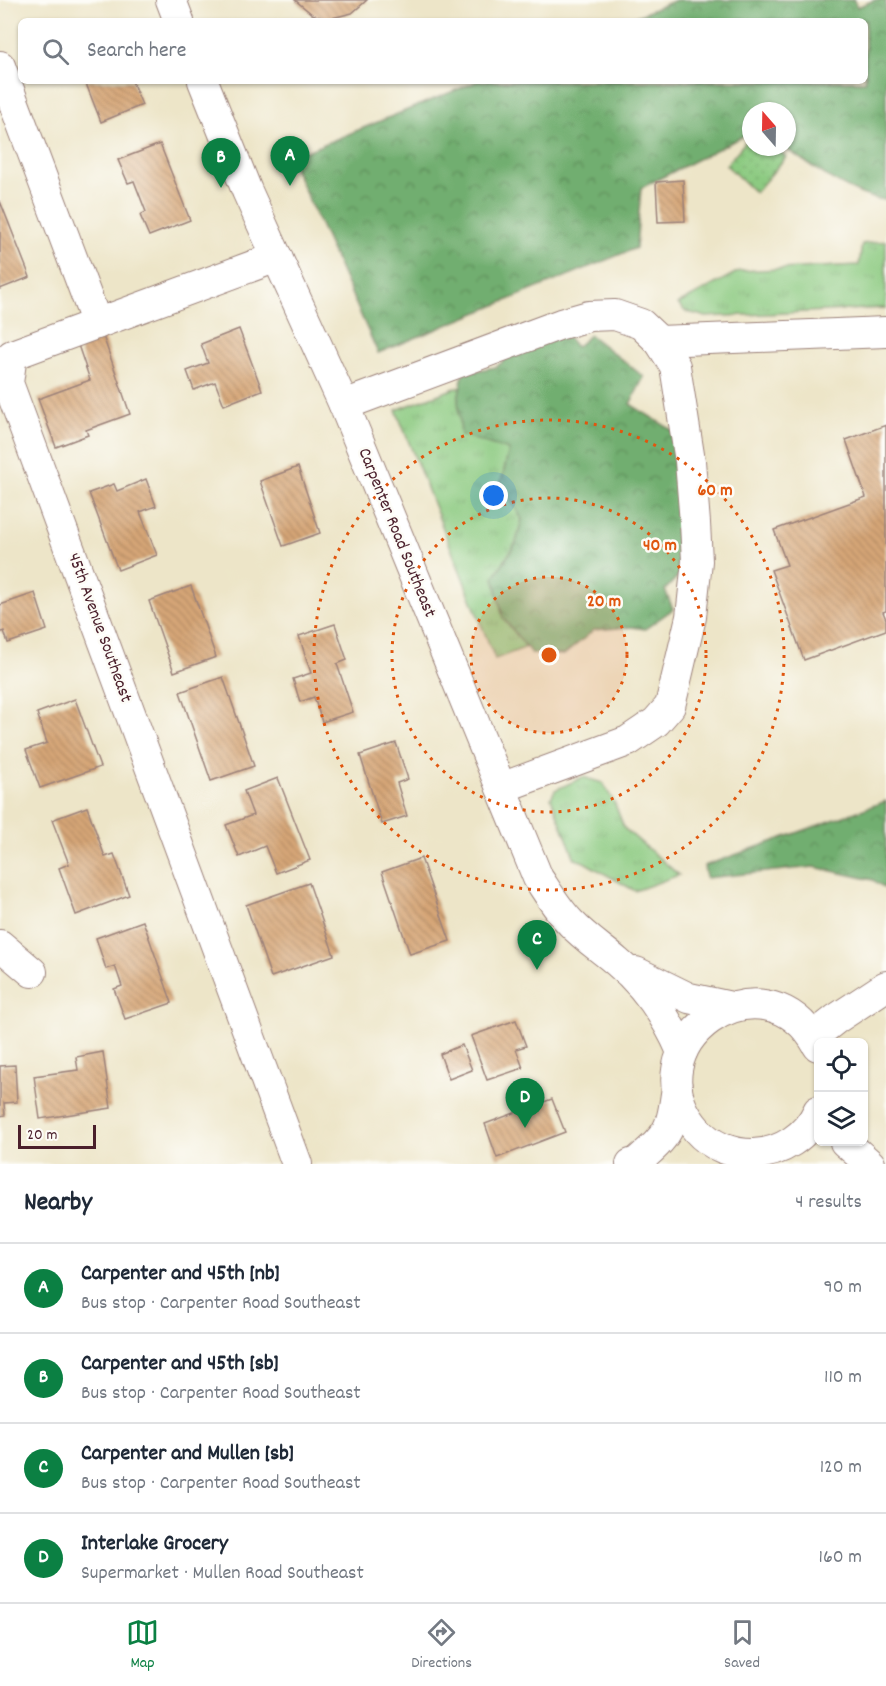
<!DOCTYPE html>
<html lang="en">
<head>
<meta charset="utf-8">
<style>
	:root { --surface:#fff; --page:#f2f2f3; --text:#1f2937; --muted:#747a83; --line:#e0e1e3; --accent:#0b8043 }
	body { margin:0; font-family:Dekko,sans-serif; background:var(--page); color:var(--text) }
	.controls { position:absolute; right:18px; bottom:18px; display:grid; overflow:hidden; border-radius:9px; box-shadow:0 2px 4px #0004 }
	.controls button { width:54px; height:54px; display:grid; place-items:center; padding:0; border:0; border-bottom:2px solid var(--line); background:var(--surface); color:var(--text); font:30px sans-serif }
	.compass { position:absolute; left:742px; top:102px; width:54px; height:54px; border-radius:50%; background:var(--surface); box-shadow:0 2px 4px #0004; rotate:340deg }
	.scale { position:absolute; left:18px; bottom:15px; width:78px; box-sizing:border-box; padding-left:6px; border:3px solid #4a1f2b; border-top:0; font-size:16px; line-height:21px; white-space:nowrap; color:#4a1f2b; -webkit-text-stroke:4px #fdfcf7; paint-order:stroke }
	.you { position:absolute; left:494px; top:496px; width:21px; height:21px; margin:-15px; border:4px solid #fff; border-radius:50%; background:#1a73e8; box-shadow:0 0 0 9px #1a73e833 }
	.badge { display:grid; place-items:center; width:39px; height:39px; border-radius:50%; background:var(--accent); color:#fff; font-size:20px; font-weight:700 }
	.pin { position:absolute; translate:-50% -50px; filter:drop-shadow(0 2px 3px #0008) }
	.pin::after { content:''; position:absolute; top:32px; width:21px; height:18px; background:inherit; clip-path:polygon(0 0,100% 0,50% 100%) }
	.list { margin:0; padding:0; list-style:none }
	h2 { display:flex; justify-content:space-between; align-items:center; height:78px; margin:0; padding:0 24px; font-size:26px }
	h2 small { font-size:20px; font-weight:400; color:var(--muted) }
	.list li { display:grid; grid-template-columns:39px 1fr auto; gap:18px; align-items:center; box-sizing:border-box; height:90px; padding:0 24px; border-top:2px solid var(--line) }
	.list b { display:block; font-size:22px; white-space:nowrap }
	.list p { margin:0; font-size:20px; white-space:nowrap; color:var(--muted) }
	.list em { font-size:20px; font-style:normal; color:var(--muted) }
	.icon { flex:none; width:33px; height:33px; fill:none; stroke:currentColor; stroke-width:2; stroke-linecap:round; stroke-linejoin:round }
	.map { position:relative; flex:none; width:886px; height:1164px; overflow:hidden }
	.search { position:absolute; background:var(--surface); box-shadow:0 2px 4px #0004; left:18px; right:18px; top:18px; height:66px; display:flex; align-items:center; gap:15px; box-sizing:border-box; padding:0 21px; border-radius:9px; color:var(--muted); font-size:22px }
	.sheet { height:438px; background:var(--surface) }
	nav { display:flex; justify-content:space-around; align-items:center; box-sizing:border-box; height:84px; border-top:2px solid var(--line); background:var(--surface); font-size:16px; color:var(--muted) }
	nav a { display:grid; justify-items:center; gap:3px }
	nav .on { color:var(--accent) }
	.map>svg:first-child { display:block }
	.grass { fill:url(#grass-tufts); stroke:#6b7456; stroke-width:1.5 }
	.forest { fill:url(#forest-crowns); stroke:#5e664d; stroke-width:1.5 }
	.garden { fill:url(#garden-dots); stroke:#6b7456; stroke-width:1.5 }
	.building { fill:url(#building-back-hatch) }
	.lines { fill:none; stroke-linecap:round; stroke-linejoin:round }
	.minor-casing { stroke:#9c827a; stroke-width:32 }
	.minor { stroke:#fff; stroke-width:30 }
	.ring { fill:none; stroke:#e0560e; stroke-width:3; stroke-dasharray:3 6 }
	.labels { text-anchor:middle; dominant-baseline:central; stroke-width:5; stroke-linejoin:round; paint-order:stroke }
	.street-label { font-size:18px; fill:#4a1f2b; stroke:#fdfcf7 }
	.centre { fill:#e0560e; stroke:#fdfcf7; stroke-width:3 }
	.ring-label { font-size:18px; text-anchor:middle; font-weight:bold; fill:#e0560e; stroke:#fdfcf7; stroke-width:5; stroke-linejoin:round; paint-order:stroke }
</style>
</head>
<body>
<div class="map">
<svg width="886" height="1164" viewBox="0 0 886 1164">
	<defs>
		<pattern id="grass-tufts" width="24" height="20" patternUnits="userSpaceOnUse" patternTransform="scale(1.5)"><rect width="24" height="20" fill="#8cca81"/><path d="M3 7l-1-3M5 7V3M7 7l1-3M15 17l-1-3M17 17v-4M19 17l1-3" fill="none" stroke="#7aad70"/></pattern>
		<pattern id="forest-crowns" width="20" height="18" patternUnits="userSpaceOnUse" patternTransform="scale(1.5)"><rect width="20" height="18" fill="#71ae6f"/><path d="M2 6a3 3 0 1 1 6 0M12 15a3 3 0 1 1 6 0" fill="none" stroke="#5f8d5b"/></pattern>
		<pattern id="garden-dots" width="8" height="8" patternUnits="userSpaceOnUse" patternTransform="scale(1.5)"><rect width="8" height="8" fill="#8cca81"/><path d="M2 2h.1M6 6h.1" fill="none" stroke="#7aad70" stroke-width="1.8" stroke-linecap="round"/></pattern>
		<pattern id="building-back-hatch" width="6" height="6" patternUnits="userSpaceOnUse" patternTransform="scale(1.5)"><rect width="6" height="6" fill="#d6a677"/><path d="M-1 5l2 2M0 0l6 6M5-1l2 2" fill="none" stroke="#b08762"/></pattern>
	</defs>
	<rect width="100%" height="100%" fill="#fdfcf7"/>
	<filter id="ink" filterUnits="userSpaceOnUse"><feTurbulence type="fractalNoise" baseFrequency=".0167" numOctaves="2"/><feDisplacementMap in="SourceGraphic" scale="12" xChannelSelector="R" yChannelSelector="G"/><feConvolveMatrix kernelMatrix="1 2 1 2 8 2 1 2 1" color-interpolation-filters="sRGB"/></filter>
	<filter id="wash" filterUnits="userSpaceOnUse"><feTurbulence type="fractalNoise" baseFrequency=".008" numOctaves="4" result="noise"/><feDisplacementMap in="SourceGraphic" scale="24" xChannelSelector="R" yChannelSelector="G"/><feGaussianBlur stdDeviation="1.35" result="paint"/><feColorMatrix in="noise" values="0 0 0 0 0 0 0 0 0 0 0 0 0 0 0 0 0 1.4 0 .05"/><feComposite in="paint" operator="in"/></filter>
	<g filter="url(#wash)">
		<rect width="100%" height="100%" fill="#ede5c8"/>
		<!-- grass -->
		<g class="grass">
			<polygon points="886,241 886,308 706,317 685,311 678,304 739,271 859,265 862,244"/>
			<polygon points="461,386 458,400 509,450 501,483 522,519 516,543 494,577 503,618 527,647 495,659 396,410"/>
			<polygon points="583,777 603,783 615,804 624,828 679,875 635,891 584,862 575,859 551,798 555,790"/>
		</g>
		<!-- forest -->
		<g class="forest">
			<path d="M 676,0 L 854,0 L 857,7 L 875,0 L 886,0 L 886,200 C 856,199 809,165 784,147 L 787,147 L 787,111 L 751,111 L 751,132 L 641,188 L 636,248 L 378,353 L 290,158 L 478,81 L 865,81 L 865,21 L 625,21 Z"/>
			<polygon points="561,329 576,347 590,335 644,377 630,404 672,430 693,498 677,529 682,572 665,590 673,609 645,629 632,627 594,630 564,655 531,653 503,618 494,577 516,543 522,519 501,483 509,450 461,435 458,400 463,373 496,367 510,356"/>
			<polygon points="886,801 886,889 873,880 814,867 706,878 704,866"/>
		</g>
		<!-- garden -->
		<polygon class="garden" points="751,135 751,147 776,147 786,157 755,193 726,165"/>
		<g id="blocks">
			<!-- building -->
			<g class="building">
				<polygon points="295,0 367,0 352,13 332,18 322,18 312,14"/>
				<polygon points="85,81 132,81 142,105 101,122"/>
				<polygon points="160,144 190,220 149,236 140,215 146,212 134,181 128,183 118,160"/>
				<polygon points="683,180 685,221 658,222 656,182"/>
				<polygon points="0,201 30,277 0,289"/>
				<polygon points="239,329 262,390 224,405 215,382 194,390 187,371 208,363 201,344"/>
				<polygon points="102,333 130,414 86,430 88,435 56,447 38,399 90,380 77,342"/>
				<polygon points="886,425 886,611 883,612 886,619 886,630 804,660 771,570 787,565 774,530 866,497 846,440"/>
				<polygon points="298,467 320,533 283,546 260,481"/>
				<polygon points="146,479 156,506 140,512 157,555 118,570 89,493 114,484 117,491"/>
				<polygon points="191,586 216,657 174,672 149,601"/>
				<polygon points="35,593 47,630 8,643 4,631 0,633 0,605"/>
				<polygon points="335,624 347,660 337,664 353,712 322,722 314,697 300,702 293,679 311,673 299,636"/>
				<polygon points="223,677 254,766 211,781 180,692"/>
				<polygon points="75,699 100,767 40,788 26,750 47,743 37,713"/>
				<polygon points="396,743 408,779 397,783 407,816 382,824 360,755"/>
				<polygon points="278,778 310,860 276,873 265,846 239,857 226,825 253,815 244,791"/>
				<polygon points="87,807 105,857 114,854 129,895 76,915 59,868 69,864 52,820"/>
				<polygon points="421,858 450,941 410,954 382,872"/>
				<polygon points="309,883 334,955 271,977 246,905"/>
				<polygon points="143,921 172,1003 125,1019 114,989 122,986 115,966 106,969 96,938"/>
				<polygon points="516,1020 526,1046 516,1049 523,1068 487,1080 471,1036"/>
				<polygon points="462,1045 472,1070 449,1079 440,1054"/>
				<polygon points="103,1052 111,1108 40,1119 34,1076 78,1070 76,1057"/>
				<polygon points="15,1065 17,1102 4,1103 5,1115 0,1116 0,1066"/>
				<polygon points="552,1099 565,1132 497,1158 485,1124"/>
			</g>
		</g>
	</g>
	<g filter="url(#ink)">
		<use href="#blocks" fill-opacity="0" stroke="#9c827a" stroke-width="1.5"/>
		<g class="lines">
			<defs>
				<g id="minor">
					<polyline points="171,0 179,21"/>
					<polyline points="0,66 97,324"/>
					<path d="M 203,81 L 247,191 L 344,405 L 538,878 C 548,893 558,910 571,923 C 585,938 602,949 617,962 C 646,986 667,1017 682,1052"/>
					<polyline points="277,257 12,355 8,383 297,1164"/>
					<polyline points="659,341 886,332"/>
					<polyline points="344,405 561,324 589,316 615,315 641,324 659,341 675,366 690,461 695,523 697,561 691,617 670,706 656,722 628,741 501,788"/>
					<polyline points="0,945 32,972"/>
					<polyline points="636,972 689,998 731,1007"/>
					<polyline points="813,1037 836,1019 886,986"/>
					<path d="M 818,1046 C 763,946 624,1047 697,1130 C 711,1146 732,1154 753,1154 C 781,1153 807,1136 818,1111"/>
					<polyline points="845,1142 870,1164"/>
					<path d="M 631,1164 L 637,1162 C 670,1133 671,1131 677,1087"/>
				</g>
			</defs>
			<!-- minor casing -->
			<use href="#minor" class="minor-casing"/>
			<!-- minor -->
			<use href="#minor" class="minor"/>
		</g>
	</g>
	<!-- distance rings -->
	<circle cx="549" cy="655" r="78" fill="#e0560e" fill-opacity=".12"/>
	<g class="ring">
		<circle cx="549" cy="655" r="78"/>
		<circle cx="549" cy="655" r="157"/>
		<circle cx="549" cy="655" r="235"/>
	</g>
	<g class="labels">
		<!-- street labels -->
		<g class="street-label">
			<text transform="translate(396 533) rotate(68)">Carpenter Road Southeast</text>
			<text transform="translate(99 628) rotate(70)">45th Avenue Southeast</text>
		</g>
	</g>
	<circle cx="549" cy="655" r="9" class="centre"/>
	<g class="ring-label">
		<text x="715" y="495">60 m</text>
		<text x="660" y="550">40 m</text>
		<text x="604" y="606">20 m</text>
	</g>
</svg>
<div class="controls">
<button><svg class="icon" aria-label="locate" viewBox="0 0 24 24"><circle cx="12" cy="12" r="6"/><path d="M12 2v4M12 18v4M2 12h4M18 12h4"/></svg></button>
<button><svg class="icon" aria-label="layers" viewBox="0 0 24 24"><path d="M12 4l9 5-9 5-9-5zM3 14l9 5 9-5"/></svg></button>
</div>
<svg class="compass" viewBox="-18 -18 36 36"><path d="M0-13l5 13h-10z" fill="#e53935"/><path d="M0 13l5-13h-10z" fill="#747a83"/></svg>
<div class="scale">20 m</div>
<div class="you"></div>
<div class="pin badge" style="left:290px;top:186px">A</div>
<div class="pin badge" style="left:221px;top:188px">B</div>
<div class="pin badge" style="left:537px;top:970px">C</div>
<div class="pin badge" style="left:525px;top:1128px">D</div>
<div class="search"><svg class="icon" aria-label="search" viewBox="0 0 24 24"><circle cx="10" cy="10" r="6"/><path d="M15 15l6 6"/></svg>Search here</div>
</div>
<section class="sheet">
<h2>Nearby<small>4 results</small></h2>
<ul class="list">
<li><span class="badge">A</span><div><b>Carpenter and 45th [nb]</b><p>Bus stop · Carpenter Road Southeast</p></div><em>90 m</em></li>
<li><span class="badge">B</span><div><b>Carpenter and 45th [sb]</b><p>Bus stop · Carpenter Road Southeast</p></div><em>110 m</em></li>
<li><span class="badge">C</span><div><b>Carpenter and Mullen [sb]</b><p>Bus stop · Carpenter Road Southeast</p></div><em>120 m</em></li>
<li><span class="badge">D</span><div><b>Interlake Grocery</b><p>Supermarket · Mullen Road Southeast</p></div><em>160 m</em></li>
</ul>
</section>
<nav>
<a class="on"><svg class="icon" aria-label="map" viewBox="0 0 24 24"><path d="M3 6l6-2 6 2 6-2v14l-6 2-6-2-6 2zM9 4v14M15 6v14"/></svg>Map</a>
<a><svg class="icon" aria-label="directions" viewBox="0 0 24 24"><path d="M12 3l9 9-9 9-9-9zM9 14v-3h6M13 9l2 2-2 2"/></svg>Directions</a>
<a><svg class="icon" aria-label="saved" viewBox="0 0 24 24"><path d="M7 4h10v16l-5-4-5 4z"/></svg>Saved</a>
</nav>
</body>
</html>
